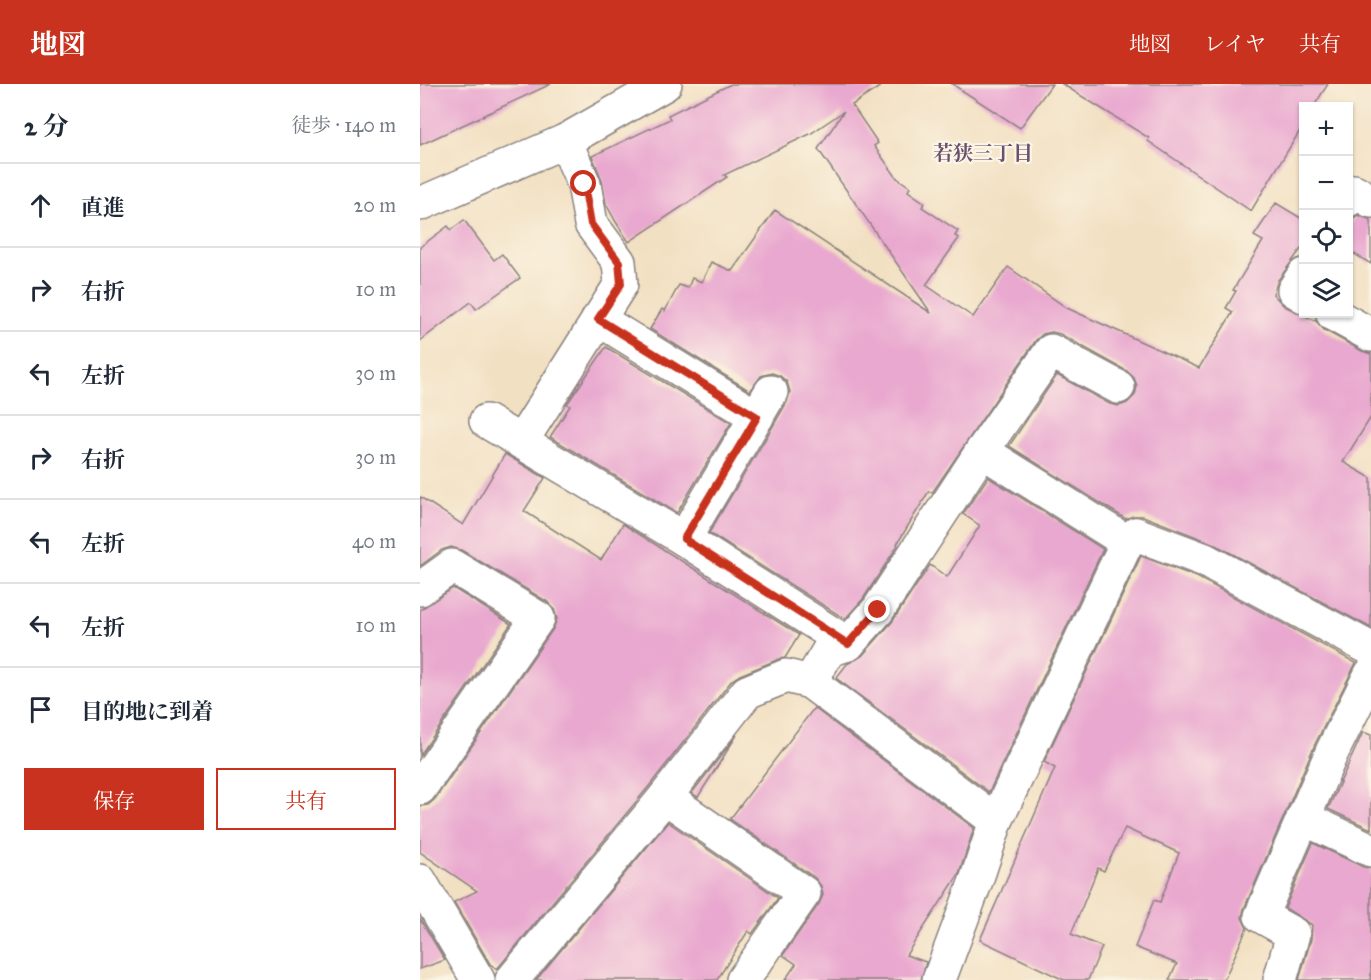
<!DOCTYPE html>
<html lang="ja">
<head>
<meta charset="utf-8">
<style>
	:root { --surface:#fff; --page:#f6f6f7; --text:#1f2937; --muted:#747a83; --line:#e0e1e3; --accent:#c8321e }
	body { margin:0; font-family:"IM FELL Great Primer","Noto Serif JP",serif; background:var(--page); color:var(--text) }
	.controls { position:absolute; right:18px; top:18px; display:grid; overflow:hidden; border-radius:0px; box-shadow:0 2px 4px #0004 }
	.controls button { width:54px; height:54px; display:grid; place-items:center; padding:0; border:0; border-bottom:2px solid var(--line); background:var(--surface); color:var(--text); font:30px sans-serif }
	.stop { position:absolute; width:18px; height:18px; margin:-14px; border:4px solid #c8321e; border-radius:50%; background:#fff }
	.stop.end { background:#c8321e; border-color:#fff; box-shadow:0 2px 6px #0008 }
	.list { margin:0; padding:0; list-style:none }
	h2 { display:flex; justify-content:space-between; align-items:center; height:78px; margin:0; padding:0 24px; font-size:26px }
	h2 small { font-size:20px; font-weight:400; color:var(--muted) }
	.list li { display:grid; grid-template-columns:39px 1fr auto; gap:18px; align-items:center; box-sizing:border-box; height:84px; padding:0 24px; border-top:2px solid var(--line) }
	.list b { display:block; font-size:22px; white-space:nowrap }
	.list em { font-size:20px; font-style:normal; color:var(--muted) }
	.actions { display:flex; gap:12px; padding:18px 24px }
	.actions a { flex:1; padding:14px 0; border:2px solid var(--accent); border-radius:0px; text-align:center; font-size:21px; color:var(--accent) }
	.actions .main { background:var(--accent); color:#fff }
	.icon { flex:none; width:33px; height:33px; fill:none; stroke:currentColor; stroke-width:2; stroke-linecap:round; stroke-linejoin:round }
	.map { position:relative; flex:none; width:951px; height:896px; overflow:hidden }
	header { display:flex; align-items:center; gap:36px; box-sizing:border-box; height:84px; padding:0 30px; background:var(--accent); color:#fff }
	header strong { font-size:28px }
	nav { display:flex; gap:33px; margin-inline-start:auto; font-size:21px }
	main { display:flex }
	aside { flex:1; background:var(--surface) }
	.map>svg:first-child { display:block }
	.building { fill:#e9a8cf }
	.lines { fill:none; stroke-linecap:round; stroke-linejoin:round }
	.minor-casing { stroke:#8a817e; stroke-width:36 }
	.minor { stroke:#fff; stroke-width:33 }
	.route { stroke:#c8321e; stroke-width:8 }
	.labels { text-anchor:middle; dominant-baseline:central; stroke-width:4.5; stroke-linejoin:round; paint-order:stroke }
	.neighbourhood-label { font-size:20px; font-weight:bold; fill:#68516f; stroke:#fcf5e5 }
</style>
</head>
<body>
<header>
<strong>地図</strong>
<nav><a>地図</a><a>レイヤ</a><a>共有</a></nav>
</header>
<main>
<aside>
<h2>2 分<small>徒歩 · 140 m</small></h2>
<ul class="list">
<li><svg class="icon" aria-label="ahead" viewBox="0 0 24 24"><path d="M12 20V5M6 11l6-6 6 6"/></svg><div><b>直進</b></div><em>20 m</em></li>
<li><svg class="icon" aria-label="right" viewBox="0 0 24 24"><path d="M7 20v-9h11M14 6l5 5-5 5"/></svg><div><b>右折</b></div><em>10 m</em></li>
<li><svg class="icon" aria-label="left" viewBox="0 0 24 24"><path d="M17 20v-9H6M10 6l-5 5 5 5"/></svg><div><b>左折</b></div><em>30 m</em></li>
<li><svg class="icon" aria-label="right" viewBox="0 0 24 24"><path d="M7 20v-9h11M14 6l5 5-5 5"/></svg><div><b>右折</b></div><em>30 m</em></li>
<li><svg class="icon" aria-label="left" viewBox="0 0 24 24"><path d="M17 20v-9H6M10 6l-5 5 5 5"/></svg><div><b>左折</b></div><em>40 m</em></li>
<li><svg class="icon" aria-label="left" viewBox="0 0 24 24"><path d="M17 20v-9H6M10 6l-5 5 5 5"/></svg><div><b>左折</b></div><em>10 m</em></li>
<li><svg class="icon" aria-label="arrive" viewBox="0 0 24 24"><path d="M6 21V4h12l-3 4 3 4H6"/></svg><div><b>目的地に到着</b></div></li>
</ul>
<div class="actions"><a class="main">保存</a><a>共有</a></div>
</aside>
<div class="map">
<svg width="951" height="896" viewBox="0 0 951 896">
	<rect width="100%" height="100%" fill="#fcf5e5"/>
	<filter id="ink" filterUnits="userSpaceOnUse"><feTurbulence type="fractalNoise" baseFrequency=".0167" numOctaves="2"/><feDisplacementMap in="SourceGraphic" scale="12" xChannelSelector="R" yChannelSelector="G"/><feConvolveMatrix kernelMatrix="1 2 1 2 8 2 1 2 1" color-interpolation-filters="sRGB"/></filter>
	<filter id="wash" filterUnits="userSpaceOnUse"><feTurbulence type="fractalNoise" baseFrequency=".008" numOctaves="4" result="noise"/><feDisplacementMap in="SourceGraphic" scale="24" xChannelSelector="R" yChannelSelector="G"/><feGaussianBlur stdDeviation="1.35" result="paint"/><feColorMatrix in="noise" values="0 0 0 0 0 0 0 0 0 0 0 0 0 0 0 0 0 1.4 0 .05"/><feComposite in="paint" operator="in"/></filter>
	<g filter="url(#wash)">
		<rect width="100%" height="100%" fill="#f2e0c2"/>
		<g id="blocks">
			<!-- building -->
			<g class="building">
				<polygon points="0,0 131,0 0,61"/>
				<polygon points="311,0 464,0 432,21 458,59 454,62 477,94 490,103 488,107 505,119 502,123 538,147 535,152 539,154 506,201 553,233 588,183 647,224 779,284 813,228 806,224 816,207 813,206 843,157 834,152 856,119 884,136 884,161 858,196 853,210 864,222 896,237 904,246 942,267 951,270 951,333 923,378 951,394 951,544 792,459 723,432 713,432 706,435 589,362 637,291 690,320 699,322 707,319 715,311 717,302 714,294 707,287 640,250 632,248 623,250 616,256 512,409 509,407 477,460 478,461 443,515 425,535 289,449 353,342 367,318 370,308 367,298 360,292 352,289 341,292 330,307 230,245 242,225 245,227 259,201 268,204 272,194 282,198 291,178 312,187 355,126 511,229 398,65 424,27 390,50 304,91 307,93 209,158 196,138 186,120 182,96 172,72 250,35 248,31"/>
				<polygon points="532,0 632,0 600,44"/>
				<polygon points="642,0 908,0 894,22 884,22 884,40 831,127 728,57 729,54"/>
				<polygon points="938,131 951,136 951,180 928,166 928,143 935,133"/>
				<polygon points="44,136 74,176 82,170 100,194 56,225 51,218 0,257 0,163 28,142 31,146"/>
				<polygon points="186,263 311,339 257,429 130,353 150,322 147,320"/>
				<polygon points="85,370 125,394 104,427 181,476 203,440 379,551 365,574 359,575 320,591 312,596 230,701 77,885 70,880 34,818 57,807 0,768 0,722 8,721 15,715 133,545 137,535 134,525 128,518 41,466 31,463 22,466 0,482 0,413 43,441"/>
				<polygon points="568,393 683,465 569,708 416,594 427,580 442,572 472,538 510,481 527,493 559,443 559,441 543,430"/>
				<polygon points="721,472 777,493 936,579 895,660 824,825 822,834 827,844 804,896 749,896 757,880 715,863 734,816 740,818 759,769 705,744 684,787 678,784 651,850 682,863 668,896 644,896 560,856 635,684 624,678"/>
				<polygon points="33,504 91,540 0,671 0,526"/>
				<polygon points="394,624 554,744 539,790 486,871 506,878 501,896 365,896 376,880 363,871 399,820 403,811 401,802 395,794 310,735"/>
				<polygon points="943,648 951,651 951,745 908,725"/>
				<polygon points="317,651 278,713 272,709"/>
				<polygon points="248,738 358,814 332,850 328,847 297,896 116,896"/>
				<polygon points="893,759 943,783 951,784 951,896 879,896 891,855 892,841 865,824"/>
				<polygon points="0,835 25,876 0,885"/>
			</g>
		</g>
	</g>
	<g filter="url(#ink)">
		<use href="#blocks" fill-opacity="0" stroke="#8a817e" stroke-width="1.5"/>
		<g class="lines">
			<defs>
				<g id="minor">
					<polyline points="928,116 934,107 951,117"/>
					<polyline points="0,120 145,57 245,0"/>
					<polyline points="884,191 874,206 884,212"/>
					<polyline points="913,230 951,251"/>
					<polyline points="178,235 337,333"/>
					<polyline points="66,337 264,455 428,560"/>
					<polyline points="101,358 201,200 199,178 171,140 164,100 145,57"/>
					<polyline points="562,367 707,458"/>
					<polyline points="264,455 351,308"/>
					<polyline points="0,505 32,482 118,534 0,704"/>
					<polyline points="390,598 409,566 428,560 458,526 562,367 631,267 698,303"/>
					<polyline points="245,713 384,809 323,896"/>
					<polyline points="883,734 951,766"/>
					<polyline points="0,797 58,896"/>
					<polyline points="92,896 245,713 327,608 366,592 390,598 576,737"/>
					<polyline points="519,896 557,794 576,737 707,458 716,450 785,476 951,565"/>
					<polyline points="860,896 873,850 841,832 912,668 951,590"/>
				</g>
			</defs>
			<!-- minor casing -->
			<use href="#minor" class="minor-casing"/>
			<!-- minor -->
			<use href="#minor" class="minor"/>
		</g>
	</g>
	<g class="lines" filter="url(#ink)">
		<!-- route -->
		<polyline class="route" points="164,100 171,140 199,178 201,200 178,235 337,333 264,455 428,560 458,526"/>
	</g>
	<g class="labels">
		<!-- neighbourhood labels -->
		<g class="neighbourhood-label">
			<text x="563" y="69">若狭三丁目</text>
		</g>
	</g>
</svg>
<div class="controls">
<button>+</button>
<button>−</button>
<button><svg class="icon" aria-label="locate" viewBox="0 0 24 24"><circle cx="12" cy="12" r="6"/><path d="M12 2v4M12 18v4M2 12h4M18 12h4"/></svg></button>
<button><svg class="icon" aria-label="layers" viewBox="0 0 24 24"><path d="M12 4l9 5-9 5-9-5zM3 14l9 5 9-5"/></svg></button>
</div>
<div class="stop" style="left:164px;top:100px"></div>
<div class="stop end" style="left:458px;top:526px"></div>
</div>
</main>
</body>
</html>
